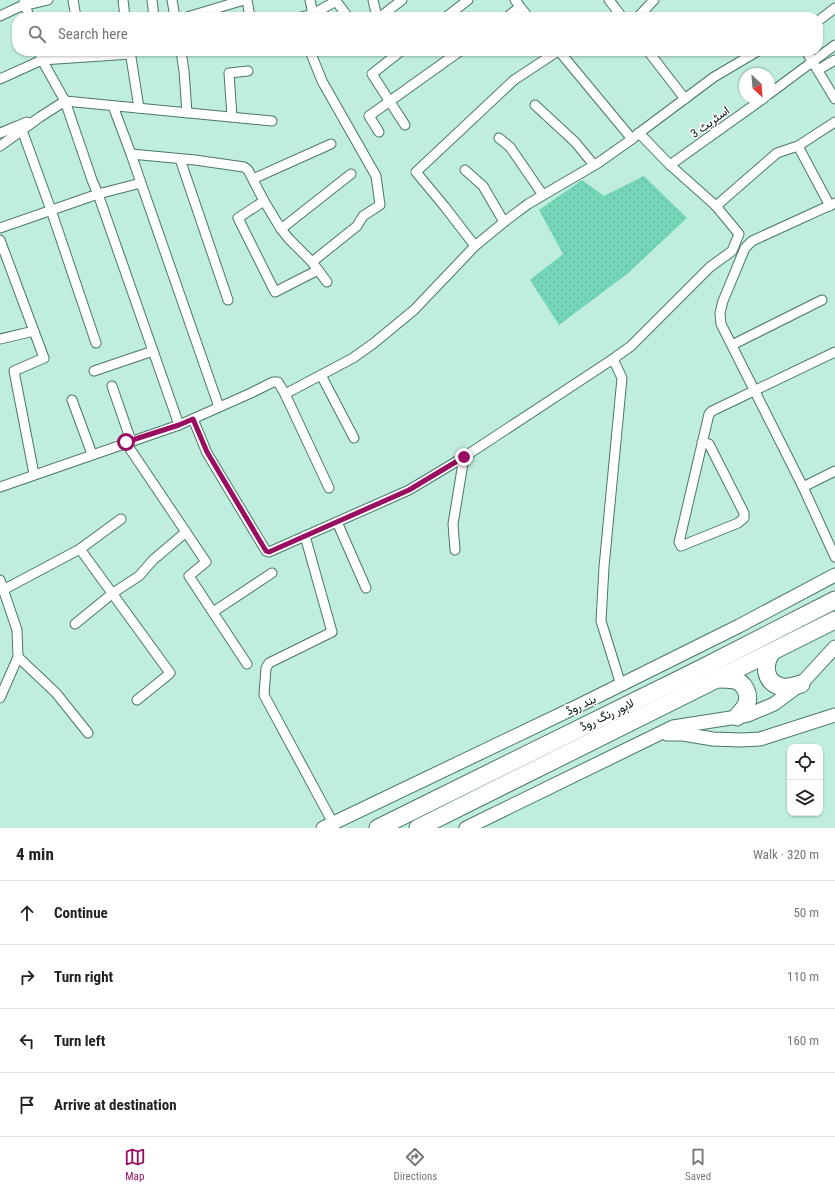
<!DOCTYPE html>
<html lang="en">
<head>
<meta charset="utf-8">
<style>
	:root { --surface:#fff; --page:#f2f2f2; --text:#222; --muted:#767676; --line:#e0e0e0; --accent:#990e61 }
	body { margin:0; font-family:"Roboto Condensed",Vazirmatn,sans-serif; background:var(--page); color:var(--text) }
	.controls { position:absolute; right:12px; bottom:12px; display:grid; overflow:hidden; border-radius:8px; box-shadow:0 1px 3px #0004 }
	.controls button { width:36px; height:36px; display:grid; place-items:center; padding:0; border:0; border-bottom:1px solid var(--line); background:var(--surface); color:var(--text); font:20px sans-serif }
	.compass { position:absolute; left:739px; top:68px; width:36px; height:36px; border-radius:50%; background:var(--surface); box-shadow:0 1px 3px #0004; rotate:154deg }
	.stop { position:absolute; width:12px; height:12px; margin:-9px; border:3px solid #990e61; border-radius:50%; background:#fff }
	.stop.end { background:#990e61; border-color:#fff; box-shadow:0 1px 4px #0008 }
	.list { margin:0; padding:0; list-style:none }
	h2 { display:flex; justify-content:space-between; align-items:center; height:52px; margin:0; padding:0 16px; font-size:17px }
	h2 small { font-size:13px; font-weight:400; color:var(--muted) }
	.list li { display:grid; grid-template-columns:26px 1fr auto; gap:12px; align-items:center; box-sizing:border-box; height:64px; padding:0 16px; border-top:1px solid var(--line) }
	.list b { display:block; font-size:15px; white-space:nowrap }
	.list em { font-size:13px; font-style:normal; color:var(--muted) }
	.icon { flex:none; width:22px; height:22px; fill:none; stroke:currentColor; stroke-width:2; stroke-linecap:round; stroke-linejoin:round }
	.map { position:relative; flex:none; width:835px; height:828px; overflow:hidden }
	.search { position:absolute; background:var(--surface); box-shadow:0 1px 3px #0004; left:12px; right:12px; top:12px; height:44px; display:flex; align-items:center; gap:10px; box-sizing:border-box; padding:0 14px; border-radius:16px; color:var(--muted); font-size:15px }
	.sheet { height:308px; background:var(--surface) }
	nav { display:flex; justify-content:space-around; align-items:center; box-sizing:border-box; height:56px; border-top:1px solid var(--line); background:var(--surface); font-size:11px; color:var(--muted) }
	nav a { display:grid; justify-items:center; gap:2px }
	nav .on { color:var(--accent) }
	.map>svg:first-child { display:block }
	.grass { fill:url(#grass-dots) }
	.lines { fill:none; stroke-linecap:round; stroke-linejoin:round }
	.street-casing { stroke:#4b7668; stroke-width:11 }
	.secondary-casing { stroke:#4b7668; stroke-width:15 }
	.highway-casing { stroke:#4b7668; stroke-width:19 }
	.street { stroke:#fff; stroke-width:9 }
	.secondary { stroke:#fff; stroke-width:13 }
	.highway { stroke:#fff; stroke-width:17 }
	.route { stroke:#990e61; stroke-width:5 }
	.labels { text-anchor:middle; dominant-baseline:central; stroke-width:3; stroke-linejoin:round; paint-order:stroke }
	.street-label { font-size:12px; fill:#02120d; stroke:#fff }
</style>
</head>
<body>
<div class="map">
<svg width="835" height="828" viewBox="0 0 835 828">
	<defs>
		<pattern id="grass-dots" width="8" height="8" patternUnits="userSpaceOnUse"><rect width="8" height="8" fill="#75d5b8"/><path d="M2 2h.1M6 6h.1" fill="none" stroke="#64b69d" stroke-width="1.8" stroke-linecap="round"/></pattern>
	</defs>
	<rect width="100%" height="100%" fill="#c0eede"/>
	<!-- grass -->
	<polygon class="grass" points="644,176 687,218 627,274 559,325 530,280 563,254 539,210 582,180 604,196"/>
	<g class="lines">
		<defs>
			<g id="street">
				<polyline points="73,0 76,17"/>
				<polyline points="123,0 125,17"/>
				<polyline points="152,0 154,17"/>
				<polyline points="172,0 175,17"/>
				<polyline points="247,0 250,17"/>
				<polyline points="310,0 313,14 336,1 348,17"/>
				<polyline points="373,0 377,17"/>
				<polyline points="515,0 528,17"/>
				<polyline points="609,0 622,17"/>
				<polyline points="24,1 29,17"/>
				<polyline points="0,16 19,7 48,0"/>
				<polyline points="187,17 244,0"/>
				<polyline points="301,17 313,14"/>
				<polyline points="380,17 402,0"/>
				<polyline points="446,17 468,0"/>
				<polyline points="507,17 520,7"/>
				<polyline points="638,17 654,0"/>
				<polyline points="818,21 835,8"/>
				<polyline points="39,51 42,60 65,101 92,180 98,194 179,425"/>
				<polyline points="130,51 139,108"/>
				<polyline points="181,51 184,71 187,113"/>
				<polyline points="310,51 322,81 376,176 380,205 363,216 357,226 312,262"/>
				<polyline points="401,51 372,74 405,125"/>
				<polyline points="559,51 632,139 639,133 670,165 716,206"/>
				<polyline points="648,51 685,99"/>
				<polyline points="806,51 835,99"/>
				<polyline points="818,70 835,60"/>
				<polyline points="0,79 42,60 131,54"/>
				<polyline points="769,94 835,45"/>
				<polyline points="535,105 575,142 594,165"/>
				<polyline points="113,106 131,154"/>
				<polyline points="232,117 229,73 248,71"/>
				<polyline points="22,130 51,210 96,343"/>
				<polyline points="379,132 369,116 460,51"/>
				<polyline points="0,133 27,122"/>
				<polyline points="639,133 714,77 758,51"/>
				<polyline points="499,138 510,147 543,195"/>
				<polyline points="0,146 40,117 65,101 272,121"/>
				<polyline points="798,146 830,206"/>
				<polyline points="180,159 228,300"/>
				<polyline points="670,165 764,98"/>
				<polyline points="465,170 483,186 504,222"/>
				<polyline points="253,179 331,144"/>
				<polyline points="141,183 219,407"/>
				<polyline points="264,201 238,218 275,292 318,270"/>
				<polyline points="835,203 752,241 745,248 723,301 720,313 721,324 803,487 835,557"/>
				<polyline points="0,228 98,194 141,183 131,154 195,160 244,167 248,170 264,201 281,229 289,239 312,262 327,282"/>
				<polyline points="281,229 351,174"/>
				<polyline points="0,240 44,358 14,371 34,474"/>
				<polyline points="475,246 445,207 416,172 514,80 558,51"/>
				<polyline points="0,339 34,331"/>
				<polyline points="732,345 822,300"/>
				<polyline points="613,359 622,378 604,567 601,621 621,685"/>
				<polyline points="94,371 153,351"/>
				<polyline points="321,375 354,438"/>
				<polyline points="112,386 131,441"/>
				<polyline points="285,394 329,488"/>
				<polyline points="72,400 92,454"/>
				<polyline points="193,419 207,453 266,551 269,552 409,490 464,457 613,359 631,346 710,267 732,251 739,234 716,206 777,153 798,146 835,122"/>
				<polyline points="702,442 709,444 744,513 744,518 738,523 681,546 679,542 680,538 709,414 712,411 835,352"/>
				<polyline points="126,443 206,562 189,576 247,664"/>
				<polyline points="0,487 179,425 251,393 273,382 278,382 285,394 353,358 374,343 414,310 475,246 504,222 528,204 598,163 632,139"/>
				<polyline points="803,487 835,471"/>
				<polyline points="337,522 366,588"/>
				<polyline points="305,536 332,632 269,663 266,668 264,695 333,823"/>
				<polyline points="80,549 121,519"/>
				<polyline points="455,550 453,524 464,457"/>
				<polyline points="0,580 17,630 18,657 0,698"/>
				<polyline points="3,590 80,549 170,673 168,675 137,700"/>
				<polyline points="213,612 272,573"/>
				<polyline points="75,624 113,593 139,576 153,560 186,532"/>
				<polyline points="18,657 56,693 88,733"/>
			</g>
			<g id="secondary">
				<polyline points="667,734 683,734 713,739 741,740 760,739 835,715"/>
				<polyline points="323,828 580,705 739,626 835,575"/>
				<polyline points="466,828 673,727 737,717 748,715 774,704 801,684 835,647"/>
			</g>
			<g id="highway">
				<path d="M 772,652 C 763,664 764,683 782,687 C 789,688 794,686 801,684"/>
				<path d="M 718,679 C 723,679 729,679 734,680 C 744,682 751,695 746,705 C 744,709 740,713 737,717"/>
				<polyline points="378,828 702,668 835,600"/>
				<polyline points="418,828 835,620"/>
			</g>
		</defs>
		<!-- street casing -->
		<use href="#street" class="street-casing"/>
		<!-- secondary casing -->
		<use href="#secondary" class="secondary-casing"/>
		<!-- highway casing -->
		<use href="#highway" class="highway-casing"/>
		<!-- street -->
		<use href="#street" class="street"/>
		<!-- secondary -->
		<use href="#secondary" class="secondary"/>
		<!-- highway -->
		<use href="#highway" class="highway"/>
	</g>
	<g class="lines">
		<!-- route -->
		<polyline class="route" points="126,442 179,425 193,419 207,452 266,551 269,552 409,490 464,457"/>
	</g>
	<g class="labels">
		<!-- street labels -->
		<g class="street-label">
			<text transform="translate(710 122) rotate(-36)">اسٹریٹ 3</text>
			<text transform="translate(581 705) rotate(-26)">بند روڈ</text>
			<text transform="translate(607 715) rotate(-26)">لاہور رنگ روڈ</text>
		</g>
	</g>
</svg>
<div class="controls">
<button><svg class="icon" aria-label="locate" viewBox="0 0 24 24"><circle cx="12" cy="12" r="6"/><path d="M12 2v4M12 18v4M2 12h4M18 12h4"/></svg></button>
<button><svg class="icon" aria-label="layers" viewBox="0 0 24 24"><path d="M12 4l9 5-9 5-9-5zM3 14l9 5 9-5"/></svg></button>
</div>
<svg class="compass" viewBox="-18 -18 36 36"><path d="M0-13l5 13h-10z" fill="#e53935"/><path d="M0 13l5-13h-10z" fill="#767676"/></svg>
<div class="stop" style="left:126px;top:442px"></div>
<div class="stop end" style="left:464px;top:457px"></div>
<div class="search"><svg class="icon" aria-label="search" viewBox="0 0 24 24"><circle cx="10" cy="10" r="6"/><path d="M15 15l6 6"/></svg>Search here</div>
</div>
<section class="sheet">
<h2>4 min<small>Walk · 320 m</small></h2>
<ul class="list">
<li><svg class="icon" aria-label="ahead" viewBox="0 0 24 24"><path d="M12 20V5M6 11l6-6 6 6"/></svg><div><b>Continue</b></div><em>50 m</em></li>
<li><svg class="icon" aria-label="right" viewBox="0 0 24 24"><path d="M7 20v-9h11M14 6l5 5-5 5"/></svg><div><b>Turn right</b></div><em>110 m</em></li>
<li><svg class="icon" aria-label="left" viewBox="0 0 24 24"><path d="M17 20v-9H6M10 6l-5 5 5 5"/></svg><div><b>Turn left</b></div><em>160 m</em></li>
<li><svg class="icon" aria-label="arrive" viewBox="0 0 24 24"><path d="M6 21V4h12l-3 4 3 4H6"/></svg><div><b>Arrive at destination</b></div></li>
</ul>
</section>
<nav>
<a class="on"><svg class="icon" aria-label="map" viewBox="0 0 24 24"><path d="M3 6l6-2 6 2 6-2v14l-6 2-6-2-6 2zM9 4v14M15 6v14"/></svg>Map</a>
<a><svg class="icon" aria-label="directions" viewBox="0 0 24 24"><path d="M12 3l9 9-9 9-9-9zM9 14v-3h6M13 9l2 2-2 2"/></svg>Directions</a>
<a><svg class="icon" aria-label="saved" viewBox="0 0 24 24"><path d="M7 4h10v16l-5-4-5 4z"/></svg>Saved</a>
</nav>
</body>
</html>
